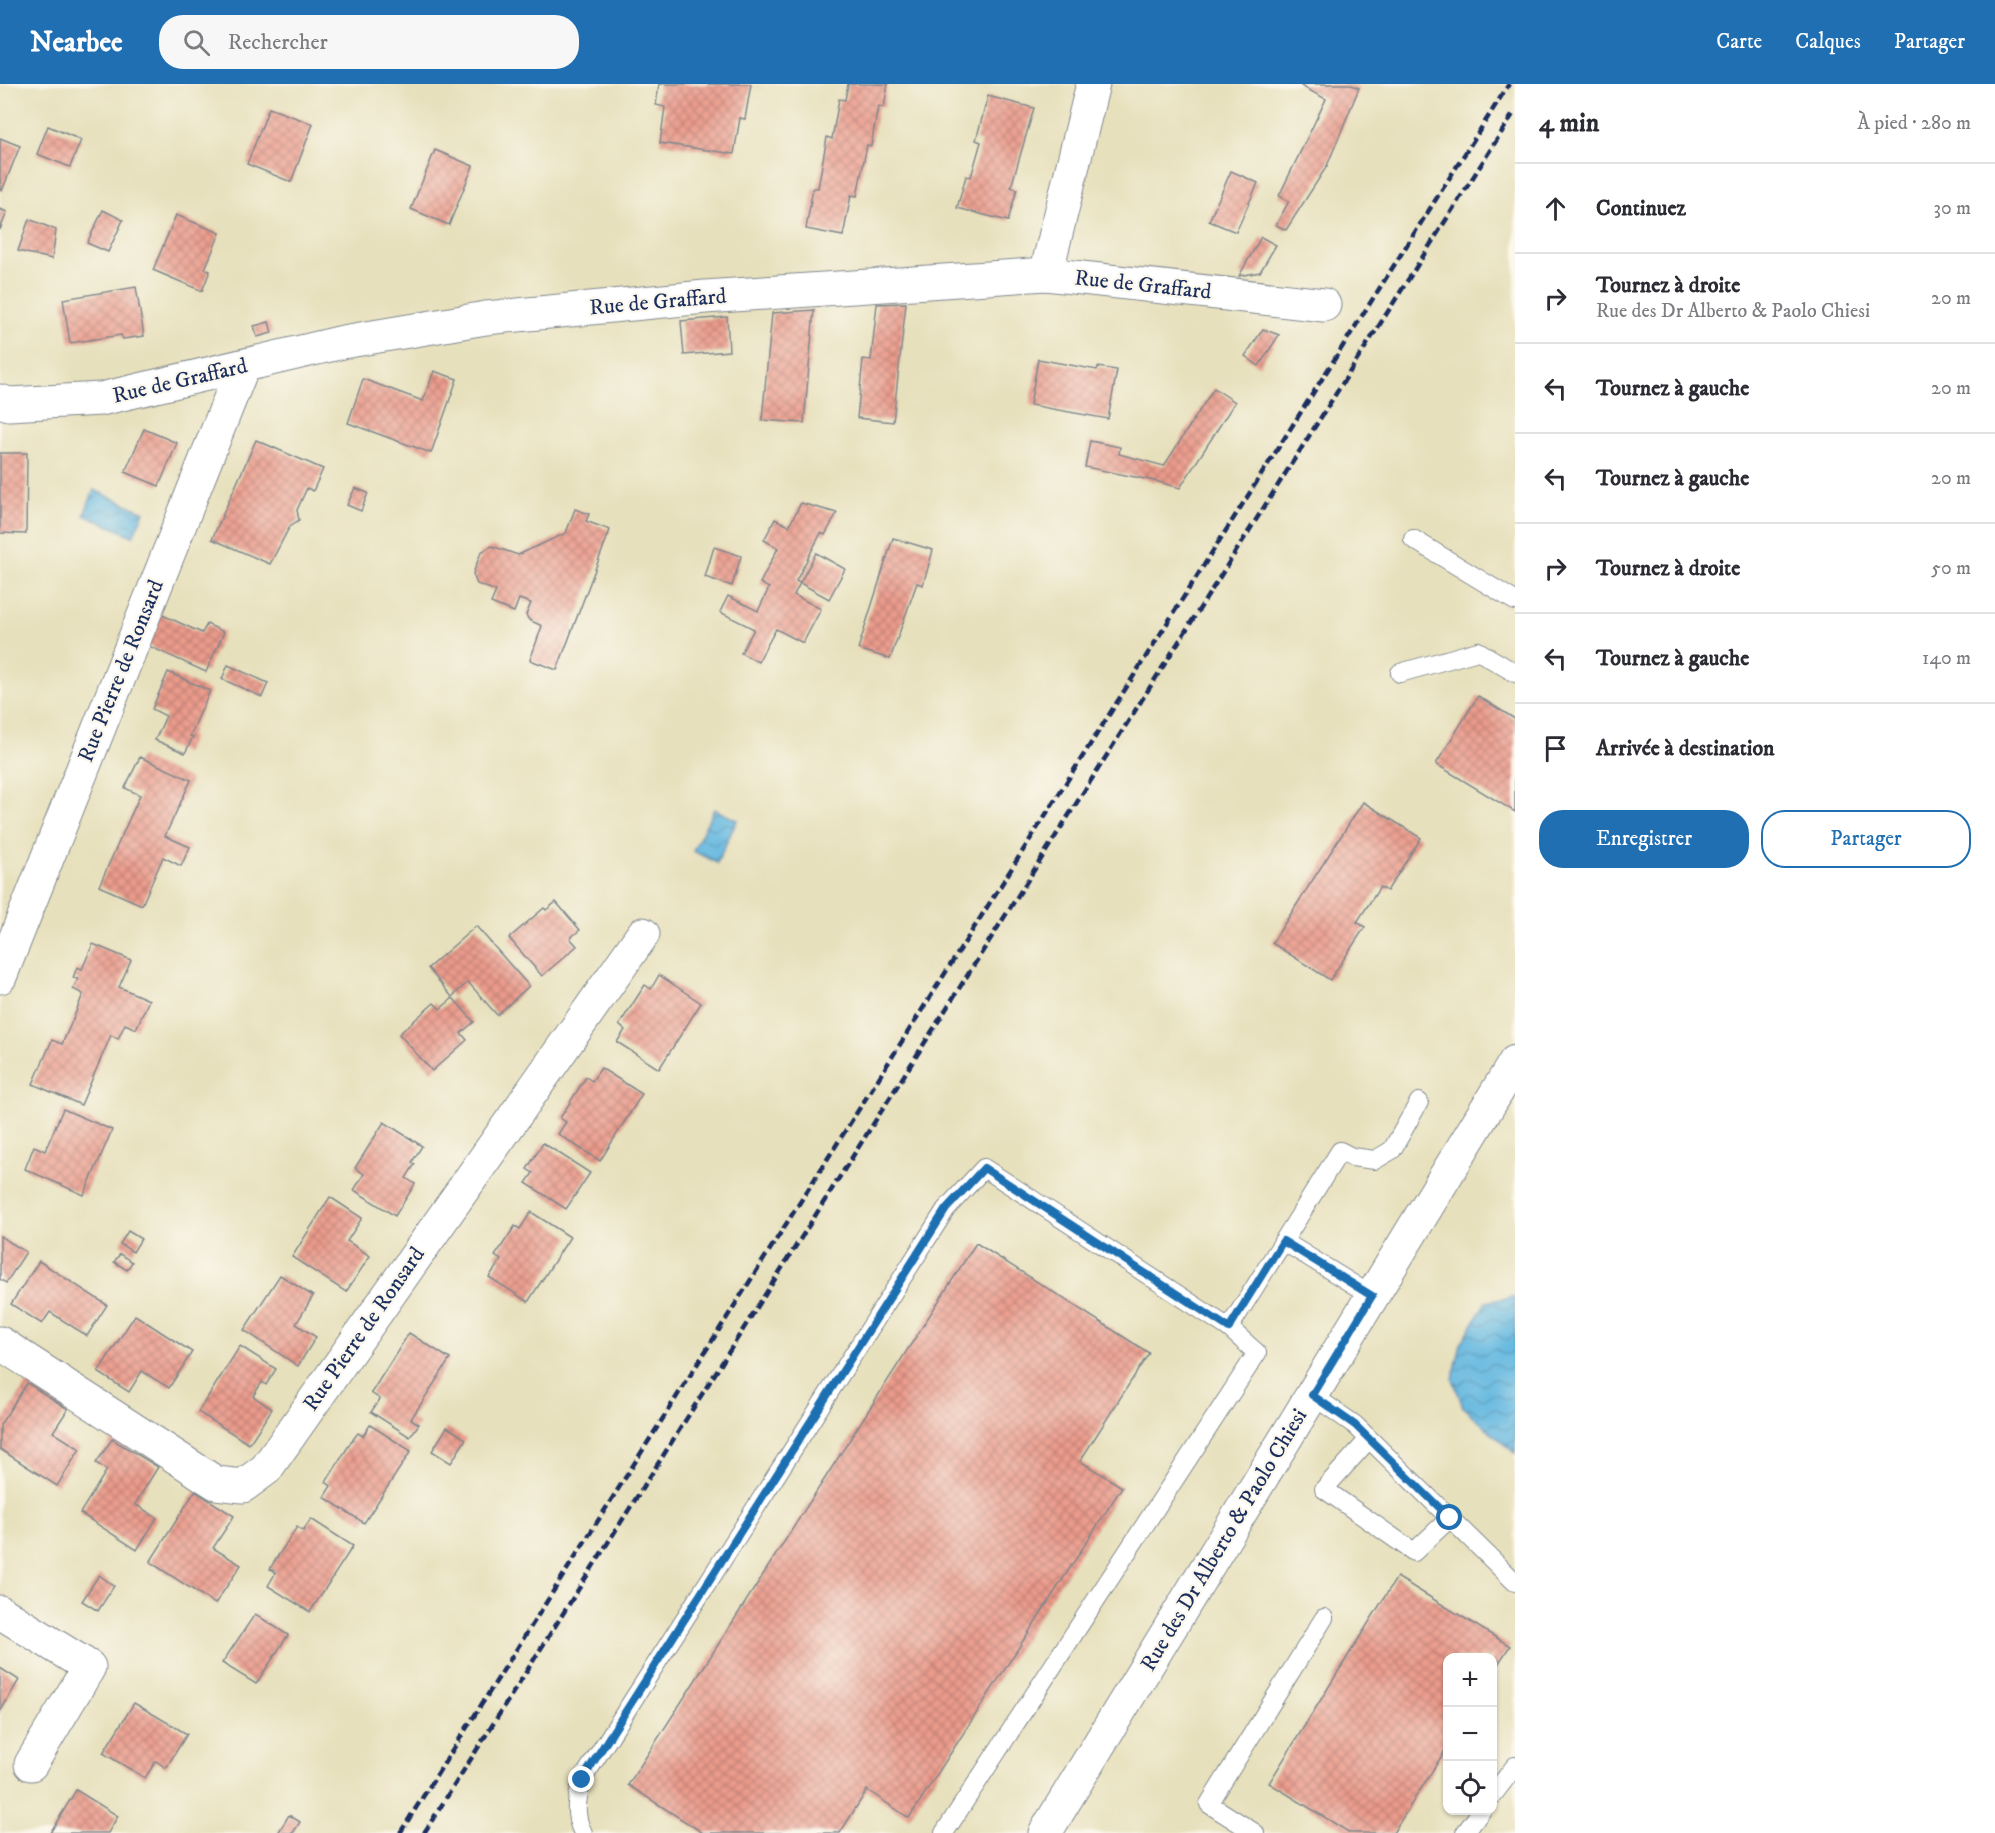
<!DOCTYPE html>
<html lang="fr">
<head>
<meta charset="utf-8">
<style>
	:root { --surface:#fff; --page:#f7f7f7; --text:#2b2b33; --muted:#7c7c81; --line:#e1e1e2; --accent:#1f6fb2 }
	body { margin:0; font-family:"IM FELL DW Pica",serif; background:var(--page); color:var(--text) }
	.controls { position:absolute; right:18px; bottom:18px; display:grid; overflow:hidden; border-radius:12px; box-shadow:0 2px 4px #0004 }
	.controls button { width:54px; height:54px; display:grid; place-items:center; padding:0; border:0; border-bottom:2px solid var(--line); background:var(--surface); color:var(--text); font:30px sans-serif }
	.stop { position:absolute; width:18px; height:18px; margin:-14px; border:4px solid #1f6fb2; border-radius:50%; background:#fff }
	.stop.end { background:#1f6fb2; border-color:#fff; box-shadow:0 2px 6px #0008 }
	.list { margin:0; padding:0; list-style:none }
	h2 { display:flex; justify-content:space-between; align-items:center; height:78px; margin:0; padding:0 24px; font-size:26px }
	h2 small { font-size:20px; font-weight:400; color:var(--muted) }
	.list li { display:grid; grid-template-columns:39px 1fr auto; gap:18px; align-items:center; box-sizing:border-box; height:90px; padding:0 24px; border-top:2px solid var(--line) }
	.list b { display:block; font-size:22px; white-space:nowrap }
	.list p { margin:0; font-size:20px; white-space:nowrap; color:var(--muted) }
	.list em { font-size:20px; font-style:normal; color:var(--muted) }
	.actions { display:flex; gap:12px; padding:18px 24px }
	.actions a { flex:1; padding:14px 0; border:2px solid var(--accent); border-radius:24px; text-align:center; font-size:21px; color:var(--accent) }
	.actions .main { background:var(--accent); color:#fff }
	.icon { flex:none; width:33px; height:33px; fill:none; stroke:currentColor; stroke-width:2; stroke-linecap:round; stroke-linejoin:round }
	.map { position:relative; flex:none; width:1515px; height:1749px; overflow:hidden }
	header { display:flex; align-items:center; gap:36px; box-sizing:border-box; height:84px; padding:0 30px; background:var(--accent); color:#fff }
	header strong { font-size:28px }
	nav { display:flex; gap:33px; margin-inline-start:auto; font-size:21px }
	.search { width:420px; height:54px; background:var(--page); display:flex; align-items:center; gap:15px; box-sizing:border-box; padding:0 21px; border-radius:24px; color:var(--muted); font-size:22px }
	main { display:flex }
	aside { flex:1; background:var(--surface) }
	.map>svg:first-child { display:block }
	.water { fill:url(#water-waves); stroke:#40749f; stroke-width:1.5 }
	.building { fill:url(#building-cross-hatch) }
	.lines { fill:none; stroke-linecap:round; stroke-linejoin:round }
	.service-casing { stroke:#81888d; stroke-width:20 }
	.minor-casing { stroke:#81888d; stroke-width:35 }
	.service { stroke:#fff; stroke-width:18 }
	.minor { stroke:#fff; stroke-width:33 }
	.rail { stroke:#1b2f5e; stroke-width:4.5; stroke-dasharray:9 4.5; stroke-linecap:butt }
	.route { stroke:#1f6fb2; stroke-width:8 }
	.labels { text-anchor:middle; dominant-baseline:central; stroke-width:4.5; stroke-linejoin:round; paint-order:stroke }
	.street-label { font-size:22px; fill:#1b2f5e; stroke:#fbf7ec }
</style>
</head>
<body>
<header>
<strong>Nearbee</strong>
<div class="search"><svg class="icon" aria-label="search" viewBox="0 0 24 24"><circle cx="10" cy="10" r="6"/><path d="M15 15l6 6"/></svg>Rechercher</div>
<nav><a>Carte</a><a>Calques</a><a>Partager</a></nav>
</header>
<main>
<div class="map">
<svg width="1515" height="1749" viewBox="0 0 1515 1749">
	<defs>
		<pattern id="water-waves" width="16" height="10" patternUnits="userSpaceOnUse" patternTransform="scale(1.5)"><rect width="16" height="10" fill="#64b8e0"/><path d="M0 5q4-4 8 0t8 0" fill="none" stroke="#5296b9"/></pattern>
		<pattern id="building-cross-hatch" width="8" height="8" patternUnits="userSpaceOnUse" patternTransform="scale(1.5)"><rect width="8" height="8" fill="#eb9b8b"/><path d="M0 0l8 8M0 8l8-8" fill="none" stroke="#be7f75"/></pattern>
	</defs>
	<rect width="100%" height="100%" fill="#fbf7ec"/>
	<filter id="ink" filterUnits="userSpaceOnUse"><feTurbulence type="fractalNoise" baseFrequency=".0167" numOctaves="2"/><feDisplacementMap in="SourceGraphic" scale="12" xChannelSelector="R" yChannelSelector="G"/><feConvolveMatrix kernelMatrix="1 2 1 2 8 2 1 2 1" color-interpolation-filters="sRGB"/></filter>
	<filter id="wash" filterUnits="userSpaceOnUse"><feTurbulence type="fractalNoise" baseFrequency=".008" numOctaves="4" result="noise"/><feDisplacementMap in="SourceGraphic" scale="24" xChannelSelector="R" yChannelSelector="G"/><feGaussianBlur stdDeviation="1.35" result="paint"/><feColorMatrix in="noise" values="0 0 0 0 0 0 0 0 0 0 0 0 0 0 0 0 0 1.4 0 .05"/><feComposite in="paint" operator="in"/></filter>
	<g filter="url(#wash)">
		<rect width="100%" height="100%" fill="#e7e0bc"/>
		<!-- water -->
		<g class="water">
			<polygon points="94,406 144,428 133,452 84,431"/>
			<polygon points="714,725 737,736 717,779 693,767"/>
			<polygon points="1512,1213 1515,1214 1515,1369 1463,1323 1453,1295 1461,1260 1486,1218"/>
		</g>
		<g id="blocks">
			<!-- building -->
			<g class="building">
				<polygon points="659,0 751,0 745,35 740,34 734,70 660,59 665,23 656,21"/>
				<polygon points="848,0 888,0 884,23 878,22 871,62 867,61 857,112 851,111 843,152 806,145 813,104 818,104 827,53 832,55 839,15 845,16"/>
				<polygon points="1302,0 1349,0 1359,4 1327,82 1286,146 1276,141 1289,117 1279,112 1326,15 1301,2"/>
				<polygon points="988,12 1034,24 1011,103 1017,105 1008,137 957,124 966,92 971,93 981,58 976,56"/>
				<polygon points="269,24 313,40 291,98 247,80"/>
				<polygon points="48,42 81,56 70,83 37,70"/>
				<polygon points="0,54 20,62 2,107 0,106"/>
				<polygon points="435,66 473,82 449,141 411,125"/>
				<polygon points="1231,87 1258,99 1236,148 1209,137"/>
				<polygon points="0,125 7,128 0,146"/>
				<polygon points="103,126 123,136 108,168 87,159"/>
				<polygon points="176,131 220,149 205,185 210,187 202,207 153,186"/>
				<polygon points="29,135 56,146 52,175 18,167"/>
				<polygon points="1261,153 1276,161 1260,188 1239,192"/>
				<polygon points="136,203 144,252 123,255 121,251 70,259 63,215"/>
				<polygon points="906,219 893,338 857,334 863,275 871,276 877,220"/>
				<polygon points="814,226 804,339 762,336 772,229"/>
				<polygon points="727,233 729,267 684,271 681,237"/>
				<polygon points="269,238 272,249 257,253 254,242"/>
				<polygon points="1263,245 1279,251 1259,282 1245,272"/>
				<polygon points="1038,275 1097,286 1098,283 1117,286 1108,335 1030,321"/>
				<polygon points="434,287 457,295 431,369 348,339 363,295 423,317"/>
				<polygon points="1214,304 1235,318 1180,404 1155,397 1085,383 1090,357 1120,363 1119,370 1164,382"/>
				<polygon points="144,345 177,359 159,402 125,388"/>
				<polygon points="256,356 323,385 313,407 307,404 297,426 299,436 290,442 270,480 212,455"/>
				<polygon points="0,369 27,369 26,450 0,449"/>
				<polygon points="355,404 368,409 361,427 347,421"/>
				<polygon points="801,419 837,429 825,451 821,449 796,497 800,499 794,511 821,525 803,559 776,545 758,578 741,569 754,545 720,528 728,512 758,527 769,504 760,499 778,464 764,456 775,435 789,442"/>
				<polygon points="575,425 589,430 586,437 610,446 557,586 530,576 542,542 529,536 526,531 531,519 519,515 514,528 491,519 496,507 477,500 473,490 481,468 492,462 518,471 566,449"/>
				<polygon points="893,454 933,466 923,501 917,499 890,575 858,565"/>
				<polygon points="714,463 741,472 732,502 705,493"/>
				<polygon points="816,469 845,485 829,515 800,499"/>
				<polygon points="156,528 202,549 207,540 224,548 206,588 142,559"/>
				<polygon points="228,581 268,599 262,613 222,595"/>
				<polygon points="168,588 210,607 190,652 193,653 185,669 155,656 166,632 152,625"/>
				<polygon points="1478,612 1515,635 1515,728 1436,680"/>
				<polygon points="140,673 191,696 165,752 190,763 181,782 163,773 142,821 99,802 140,711 125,704"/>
				<polygon points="1363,718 1421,754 1387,807 1380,803 1357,838 1365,843 1330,896 1272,859"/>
				<polygon points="556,818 580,846 570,854 577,862 542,892 509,854 544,824 546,826"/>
				<polygon points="476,842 529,902 497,931 468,898 452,913 428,884"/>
				<polygon points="93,860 131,876 119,903 149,916 136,945 125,940 118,955 111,951 81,1021 33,1000 52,956 62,960 73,935 83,910 73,905 78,895 73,894 77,883 82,885"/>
				<polygon points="659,891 701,919 659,985 617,958 625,946 619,941 641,907 645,901 651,905"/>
				<polygon points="453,914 474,938 461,949 467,956 432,987 399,950 434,919 440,925"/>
				<polygon points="601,984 642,1010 600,1077 558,1050 566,1038 560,1034 586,993 592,997"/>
				<polygon points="63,1025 112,1046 84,1111 25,1085 34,1062 45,1067"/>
				<polygon points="384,1038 422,1062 412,1078 415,1080 406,1094 415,1100 395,1132 354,1106 364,1090 355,1084"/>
				<polygon points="543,1059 590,1089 566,1125 526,1099 533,1089 527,1085"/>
				<polygon points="330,1113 362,1134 347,1157 370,1172 346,1208 292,1173"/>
				<polygon points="531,1128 570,1153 528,1218 489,1193 501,1176 495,1172 515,1142 520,1145"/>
				<polygon points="128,1147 141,1155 133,1168 120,1160"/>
				<polygon points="0,1152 26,1168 6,1199 0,1195"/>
				<polygon points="976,1159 1149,1269 1080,1377 1122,1403 909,1734 867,1706 840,1749 703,1749 628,1701"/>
				<polygon points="120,1170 132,1178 127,1186 114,1178"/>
				<polygon points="39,1177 107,1221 87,1252 50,1228 42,1240 11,1220"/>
				<polygon points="280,1191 313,1212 296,1240 316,1253 298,1282 244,1246"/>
				<polygon points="135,1231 192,1268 169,1304 142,1287 129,1308 98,1288"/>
				<polygon points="409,1249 450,1275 411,1335 419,1340 410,1353 371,1328 380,1315 371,1309"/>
				<polygon points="240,1262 276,1285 266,1301 262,1298 253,1312 272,1325 249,1360 198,1328"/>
				<polygon points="27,1299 68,1325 53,1348 80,1365 57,1402 0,1365 0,1341"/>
				<polygon points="370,1341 411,1367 364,1439 324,1413 331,1402 326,1398 351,1358 358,1349 363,1352"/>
				<polygon points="447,1343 466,1355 451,1379 432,1367"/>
				<polygon points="112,1355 158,1383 135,1420 157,1434 137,1466 80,1429 107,1386 96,1379"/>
				<polygon points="195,1407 234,1432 213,1464 241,1481 215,1520 150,1478"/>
				<polygon points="311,1435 353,1462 310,1528 268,1502 276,1488 270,1485 274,1478 297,1443 303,1447"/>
				<polygon points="99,1491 114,1502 98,1527 82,1517"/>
				<polygon points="1397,1493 1510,1562 1492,1589 1492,1574 1448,1574 1448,1662 1393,1749 1350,1749 1269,1699"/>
				<polygon points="255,1530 288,1551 256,1600 222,1579"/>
				<polygon points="0,1584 19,1596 0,1628"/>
				<polygon points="134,1619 187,1650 166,1684 156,1677 145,1694 103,1669"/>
				<polygon points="76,1706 118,1732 108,1749 50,1749"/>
				<polygon points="289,1731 300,1738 293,1749 278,1749"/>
			</g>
		</g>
	</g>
	<g filter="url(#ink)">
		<use href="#blocks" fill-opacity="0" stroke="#81888d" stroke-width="1.5"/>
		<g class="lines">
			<defs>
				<g id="service">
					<polyline points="1413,455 1515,517"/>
					<polyline points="1400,589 1478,567 1515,589"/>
					<polyline points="1283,1157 1372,1212"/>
					<polyline points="1229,1244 1340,1067 1352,1073 1375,1076 1392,1066 1419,1018"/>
					<polyline points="1312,1311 1355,1341 1515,1498"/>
					<polyline points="1369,1355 1324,1405 1414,1468 1450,1434"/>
					<polyline points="1492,1712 1515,1682"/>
					<path d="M 583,1749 C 573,1730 577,1715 582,1696 L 946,1125 L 984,1084 L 1229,1244 L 1257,1269 L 944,1749"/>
					<polyline points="1255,1749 1209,1720 1324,1534"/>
					<polyline points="1465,1749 1482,1726"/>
				</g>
				<g id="minor">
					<polyline points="1046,190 1093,0"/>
					<polyline points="0,317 9,320 101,315 343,258 486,234 705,213 1046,190 1324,221"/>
					<polyline points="0,893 243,282"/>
					<polyline points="0,1259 216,1399 243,1402 266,1385 643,850"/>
					<polyline points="0,1528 89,1583 31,1680"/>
					<polyline points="1045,1749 1515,978"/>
				</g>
			</defs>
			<!-- service casing -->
			<use href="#service" class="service-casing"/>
			<!-- minor casing -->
			<use href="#minor" class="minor-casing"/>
			<!-- service -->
			<use href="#service" class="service"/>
			<!-- minor -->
			<use href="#minor" class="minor"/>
			<!-- rail -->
			<g class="rail">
				<polyline points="400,1749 1509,0"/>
				<polyline points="424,1749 1515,27"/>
			</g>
		</g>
	</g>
	<g class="lines" filter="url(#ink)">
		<!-- route -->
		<polyline class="route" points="582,1696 946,1125 984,1084 1229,1244 1283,1157 1372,1212 1312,1311 1355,1341 1450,1434"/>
	</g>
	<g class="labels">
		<!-- street labels -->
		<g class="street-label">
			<text transform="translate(1143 201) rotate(6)">Rue de Graffard</text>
			<text transform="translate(658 218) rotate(-5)">Rue de Graffard</text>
			<text transform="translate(180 297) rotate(-13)">Rue de Graffard</text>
			<text transform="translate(121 587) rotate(-68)">Rue Pierre de Ronsard</text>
			<text transform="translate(364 1245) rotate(-55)">Rue Pierre de Ronsard</text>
			<text transform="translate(1224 1456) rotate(-59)">Rue des Dr Alberto &amp; Paolo Chiesi</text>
		</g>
	</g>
</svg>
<div class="controls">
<button>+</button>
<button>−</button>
<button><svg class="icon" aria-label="locate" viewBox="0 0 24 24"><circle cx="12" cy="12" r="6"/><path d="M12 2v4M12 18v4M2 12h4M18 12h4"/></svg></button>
</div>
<div class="stop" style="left:1450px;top:1434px"></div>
<div class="stop end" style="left:582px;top:1696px"></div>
</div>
<aside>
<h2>4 min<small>À pied · 280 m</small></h2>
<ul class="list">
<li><svg class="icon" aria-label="ahead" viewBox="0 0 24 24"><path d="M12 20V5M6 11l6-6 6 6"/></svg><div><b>Continuez</b></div><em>30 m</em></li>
<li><svg class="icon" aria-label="right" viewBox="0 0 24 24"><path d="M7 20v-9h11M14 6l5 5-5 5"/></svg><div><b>Tournez à droite</b><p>Rue des Dr Alberto &amp; Paolo Chiesi</p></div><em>20 m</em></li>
<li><svg class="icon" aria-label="left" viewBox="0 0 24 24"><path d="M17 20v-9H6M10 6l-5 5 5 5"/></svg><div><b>Tournez à gauche</b></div><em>20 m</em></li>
<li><svg class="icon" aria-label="left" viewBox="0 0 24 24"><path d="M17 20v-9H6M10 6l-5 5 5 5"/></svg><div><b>Tournez à gauche</b></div><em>20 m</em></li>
<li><svg class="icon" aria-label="right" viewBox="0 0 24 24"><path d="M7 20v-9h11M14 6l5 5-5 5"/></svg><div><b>Tournez à droite</b></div><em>50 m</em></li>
<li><svg class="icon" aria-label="left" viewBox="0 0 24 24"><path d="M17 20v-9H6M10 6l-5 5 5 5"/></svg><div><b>Tournez à gauche</b></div><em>140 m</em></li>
<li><svg class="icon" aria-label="arrive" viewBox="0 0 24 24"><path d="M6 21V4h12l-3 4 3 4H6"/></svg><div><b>Arrivée à destination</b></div></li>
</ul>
<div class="actions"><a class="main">Enregistrer</a><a>Partager</a></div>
</aside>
</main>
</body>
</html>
